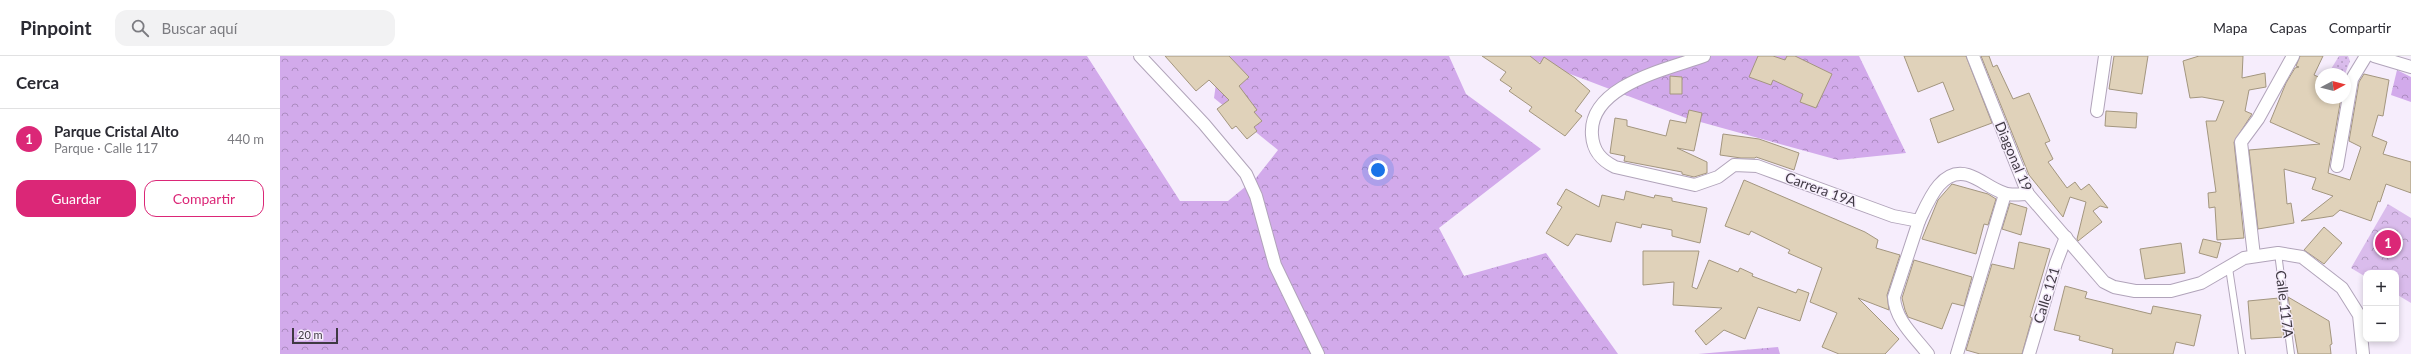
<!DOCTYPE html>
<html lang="es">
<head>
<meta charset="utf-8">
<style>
	:root { --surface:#fff; --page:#f2f2f3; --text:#2b2b33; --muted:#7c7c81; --line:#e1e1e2; --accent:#db2777 }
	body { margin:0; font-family:Lato,sans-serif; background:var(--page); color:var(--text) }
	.controls { position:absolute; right:12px; bottom:12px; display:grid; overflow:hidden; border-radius:8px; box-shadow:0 2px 6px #0003 }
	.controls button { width:36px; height:36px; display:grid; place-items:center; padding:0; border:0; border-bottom:1px solid var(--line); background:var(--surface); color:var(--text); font:20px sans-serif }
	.compass { position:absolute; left:2035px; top:12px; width:36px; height:36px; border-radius:50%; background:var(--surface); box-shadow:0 2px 6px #0003; rotate:83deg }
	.scale { position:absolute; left:12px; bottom:10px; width:46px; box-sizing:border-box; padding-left:4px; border:2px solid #3f3943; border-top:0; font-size:11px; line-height:14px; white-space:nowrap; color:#3f3943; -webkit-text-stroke:3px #f6edfc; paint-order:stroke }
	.you { position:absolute; left:1098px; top:114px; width:14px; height:14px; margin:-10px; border:3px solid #fff; border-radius:50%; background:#1a73e8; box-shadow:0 0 0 6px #1a73e833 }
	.badge { display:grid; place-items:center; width:26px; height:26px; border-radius:50%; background:var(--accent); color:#fff; font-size:13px; font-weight:700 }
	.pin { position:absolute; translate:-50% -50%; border:2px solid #fff; box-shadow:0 1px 4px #0006 }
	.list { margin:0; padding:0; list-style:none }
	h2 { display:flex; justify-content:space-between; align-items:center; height:52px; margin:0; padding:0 16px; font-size:17px }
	h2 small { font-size:13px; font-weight:400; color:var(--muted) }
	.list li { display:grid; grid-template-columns:26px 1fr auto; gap:12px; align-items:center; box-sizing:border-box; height:60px; padding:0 16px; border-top:1px solid var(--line) }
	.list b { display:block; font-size:15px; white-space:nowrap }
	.list p { margin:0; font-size:13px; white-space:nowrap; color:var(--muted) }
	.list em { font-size:13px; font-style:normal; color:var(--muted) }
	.actions { display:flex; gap:8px; padding:12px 16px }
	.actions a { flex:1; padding:9px 0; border:1px solid var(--accent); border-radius:12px; text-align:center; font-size:14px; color:var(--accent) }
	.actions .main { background:var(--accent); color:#fff }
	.icon { flex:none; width:22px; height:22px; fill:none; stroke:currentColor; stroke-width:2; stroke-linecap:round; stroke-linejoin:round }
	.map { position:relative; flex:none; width:2131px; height:298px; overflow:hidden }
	header { display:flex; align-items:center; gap:24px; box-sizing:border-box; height:56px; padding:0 20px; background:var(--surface); border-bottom:1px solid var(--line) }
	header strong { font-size:19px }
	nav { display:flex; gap:22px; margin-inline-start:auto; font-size:14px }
	.search { width:280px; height:36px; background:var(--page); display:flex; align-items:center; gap:10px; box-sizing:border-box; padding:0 14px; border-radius:12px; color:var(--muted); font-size:15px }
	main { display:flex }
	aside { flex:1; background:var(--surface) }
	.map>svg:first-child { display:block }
	.grass { fill:url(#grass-dots) }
	.forest { fill:url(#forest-crowns) }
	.park { fill:url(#park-crowns) }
	.building { fill:#e0d2ba; stroke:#a3967f }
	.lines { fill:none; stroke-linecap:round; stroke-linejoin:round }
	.service-casing { stroke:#b1a4ba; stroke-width:8 }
	.minor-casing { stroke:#b1a4ba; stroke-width:14 }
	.service { stroke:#fff; stroke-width:6 }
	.minor { stroke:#fff; stroke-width:12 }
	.labels { text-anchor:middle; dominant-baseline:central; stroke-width:3; stroke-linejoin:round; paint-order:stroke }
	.street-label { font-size:14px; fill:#3f3943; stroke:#f6edfc }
</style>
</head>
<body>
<header>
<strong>Pinpoint</strong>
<div class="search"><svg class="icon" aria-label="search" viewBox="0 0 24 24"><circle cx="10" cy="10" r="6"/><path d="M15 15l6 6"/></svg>Buscar aquí</div>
<nav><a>Mapa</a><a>Capas</a><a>Compartir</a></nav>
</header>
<main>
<aside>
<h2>Cerca<small></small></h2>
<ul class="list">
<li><span class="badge">1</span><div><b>Parque Cristal Alto</b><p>Parque · Calle 117</p></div><em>440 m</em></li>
</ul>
<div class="actions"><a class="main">Guardar</a><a>Compartir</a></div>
</aside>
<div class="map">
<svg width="2131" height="298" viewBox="0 0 2131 298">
	<defs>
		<pattern id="grass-dots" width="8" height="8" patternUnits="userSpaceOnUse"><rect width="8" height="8" fill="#dabcec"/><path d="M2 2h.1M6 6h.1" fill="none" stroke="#b29ac1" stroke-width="1.8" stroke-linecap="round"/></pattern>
		<pattern id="forest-crowns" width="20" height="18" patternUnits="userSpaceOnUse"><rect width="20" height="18" fill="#d2aaeb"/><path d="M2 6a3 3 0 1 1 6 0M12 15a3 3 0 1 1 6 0" fill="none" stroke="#ac8bc0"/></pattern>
		<pattern id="park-crowns" width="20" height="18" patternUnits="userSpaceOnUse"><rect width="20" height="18" fill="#dabcec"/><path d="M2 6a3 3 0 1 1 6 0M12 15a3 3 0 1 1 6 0" fill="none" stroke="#b29ac1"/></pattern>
	</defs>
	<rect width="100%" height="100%" fill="#f6edfc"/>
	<!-- grass -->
	<polygon class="grass" points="2059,0 2068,0 2070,5 2065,18 2048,18"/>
	<!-- forest -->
	<g class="forest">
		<polygon points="0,0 807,0 900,145 948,145 976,122 998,94 934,42 940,0 1169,0 1186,38 1261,93 1159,172 1184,220 1266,197 1338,298 0,298"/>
		<polygon points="1243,0 1579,0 1626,97 1558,104 1406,62"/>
		<polygon points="2117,14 2131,21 2131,46 2111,39"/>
		<polygon points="1498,291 1500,298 1418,298"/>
	</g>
	<!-- park -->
	<polygon class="park" points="2108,148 2131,162 2131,247 2116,238 2116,217 2086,217 2086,221 2071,212"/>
	<!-- building -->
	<g class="building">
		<polygon points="885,0 949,0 969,21 959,30 977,54 974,56 982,65 974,71 977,75 967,83 956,70 952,73 937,53 949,44 929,24 916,35"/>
		<polygon points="1202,0 1250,0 1260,8 1264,1 1295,22 1310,35 1295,55 1302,60 1285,80 1249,55 1252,51 1229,35 1232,32 1220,24 1226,16"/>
		<polygon points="1478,0 1493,0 1505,4 1507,0 1515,0 1552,18 1536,52 1520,46 1523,38 1493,24 1491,29 1469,21"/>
		<polygon points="1624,0 1686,0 1712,67 1658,87 1650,63 1674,54 1663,26 1638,36"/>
		<polygon points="1701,0 1709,0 1713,11 1717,9 1733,43 1749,37 1770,85 1765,87 1773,103 1768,106 1787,132 1795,126 1801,134 1809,128 1828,152 1820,150 1813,155 1822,166 1798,185 1797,183 1806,146 1790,141 1783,161 1749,119"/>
		<polygon points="1834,0 1868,0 1862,38 1829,33"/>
		<polygon points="1919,0 1963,0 1962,22 1985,17 1986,31 1969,34 1965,55 1972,58 1954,86 1964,182 1937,184 1935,151 1929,152 1928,137 1936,136 1926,65 1936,65 1944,45 1922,41 1910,42 1903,5"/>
		<polygon points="2020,0 2043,0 2034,19 2041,22 2041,42 2061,42 2048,117 2070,124 2081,91 2069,85 2079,26 2084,18 2109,24 2103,60 2098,59 2092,80 2107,86 2103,98 2131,106 2131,137 2106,128 2100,146 2098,145 2091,165 2060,154 2053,160 2021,165 2053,140 2032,133 2036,122 2004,113 2007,148 2011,147 2014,167 1978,173 1969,94 2040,88 1990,66 2006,27 2015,12 2019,11 2016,10"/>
		<polygon points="1390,20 1402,21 1402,38 1390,38"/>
		<polygon points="1409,54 1422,57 1414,95 1397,92 1427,106 1427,117 1414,121 1402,118 1402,116 1344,105 1345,100 1330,97 1335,62 1347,64 1347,70 1386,80 1390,64 1406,67"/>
		<polygon points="1826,55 1857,57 1856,72 1825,70"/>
		<polygon points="1443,78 1479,83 1519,97 1514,114 1476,101 1475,102 1461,102 1440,99"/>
		<polygon points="1464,124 1585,176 1598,184 1596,192 1620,199 1607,239 1609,254 1578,242 1619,283 1605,298 1559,298 1542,291 1557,257 1530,246 1542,212 1508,197 1510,194 1471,175 1469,179 1445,170"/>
		<polygon points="1672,128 1708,138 1716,143 1708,169 1704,168 1696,198 1642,183 1658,144"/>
		<polygon points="1286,133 1319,151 1322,139 1344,144 1346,135 1374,142 1375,139 1392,142 1392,145 1427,152 1420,187 1392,180 1392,174 1362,168 1361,172 1336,166 1331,186 1296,178 1288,190 1266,177 1282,151 1277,148"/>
		<polygon points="1730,147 1747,152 1741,179 1722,173"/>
		<polygon points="2044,171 2062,187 2044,208 2024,194"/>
		<polygon points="1923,183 1941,187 1937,202 1919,197"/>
		<polygon points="1739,186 1770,193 1750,261 1752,262 1742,298 1700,298 1686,294 1712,208 1734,213"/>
		<polygon points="1901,187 1905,217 1865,223 1860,193"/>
		<polygon points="1363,195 1419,195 1412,231 1417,233 1429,204 1458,216 1460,212 1473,218 1472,220 1516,237 1518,233 1529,237 1520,265 1478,251 1465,283 1444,274 1426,289 1415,275 1442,252 1393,249 1394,226 1363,229"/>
		<polygon points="1634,204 1692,221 1684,250 1672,247 1662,273 1628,261 1625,254 1622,242"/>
		<polygon points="1785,230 1807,236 1805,242 1871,258 1873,250 1921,259 1914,290 1896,286 1893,298 1832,298 1833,293 1799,284 1800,280 1774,274"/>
		<polygon points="2008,241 2049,265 2052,288 2050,289 2051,298 2018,298"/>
		<polygon points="1999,242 2004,281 1971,283 1968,245"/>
	</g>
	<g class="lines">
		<defs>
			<g id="service">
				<polyline points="1998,197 2011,298"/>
				<polyline points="1949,212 1962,298"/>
			</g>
			<g id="minor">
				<polyline points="860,0 924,68 966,118 976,140 995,209 1038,298"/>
				<path d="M 1424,0 C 1389,13 1308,29 1312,79 C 1313,95 1321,104 1335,111 L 1415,129 L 1438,121 L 1454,109 L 1477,110 L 1613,160 L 1639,165 C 1648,146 1661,111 1688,119 C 1701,123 1711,133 1724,137 C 1731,140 1741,138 1748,138"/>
				<polyline points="1693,0 1748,138 1824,226 1834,231 1855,235 1891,235 1921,227 1964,202 1998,197 2022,201 2062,232 2079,259 2083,298"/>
				<polyline points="2094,0 2131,11"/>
				<polyline points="1817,55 1825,0"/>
				<polyline points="2057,110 2072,23 2086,0"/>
				<path d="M 1639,165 L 1614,241 C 1615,264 1635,281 1648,298"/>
				<polyline points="1974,200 1961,86 1978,63 2013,0"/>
				<polyline points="1677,298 1725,138"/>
				<polyline points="1749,298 1776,207 1786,181"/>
			</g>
		</defs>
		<!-- service casing -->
		<use href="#service" class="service-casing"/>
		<!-- minor casing -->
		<use href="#minor" class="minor-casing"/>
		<!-- service -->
		<use href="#service" class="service"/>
		<!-- minor -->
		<use href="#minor" class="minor"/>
	</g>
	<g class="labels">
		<!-- street labels -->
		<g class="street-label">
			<text transform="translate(1734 100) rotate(67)">Diagonal 19</text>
			<text transform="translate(1541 133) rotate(20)">Carrera 19A</text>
			<text transform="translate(1766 239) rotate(-73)">Calle 121</text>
			<text transform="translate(2005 248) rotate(83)">Calle 117A</text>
		</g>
	</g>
</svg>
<div class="controls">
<button>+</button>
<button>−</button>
</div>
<svg class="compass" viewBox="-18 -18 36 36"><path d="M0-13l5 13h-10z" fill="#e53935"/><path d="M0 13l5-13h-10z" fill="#7c7c81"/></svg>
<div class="scale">20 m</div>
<div class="you"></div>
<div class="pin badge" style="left:2108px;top:187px">1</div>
</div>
</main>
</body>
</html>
